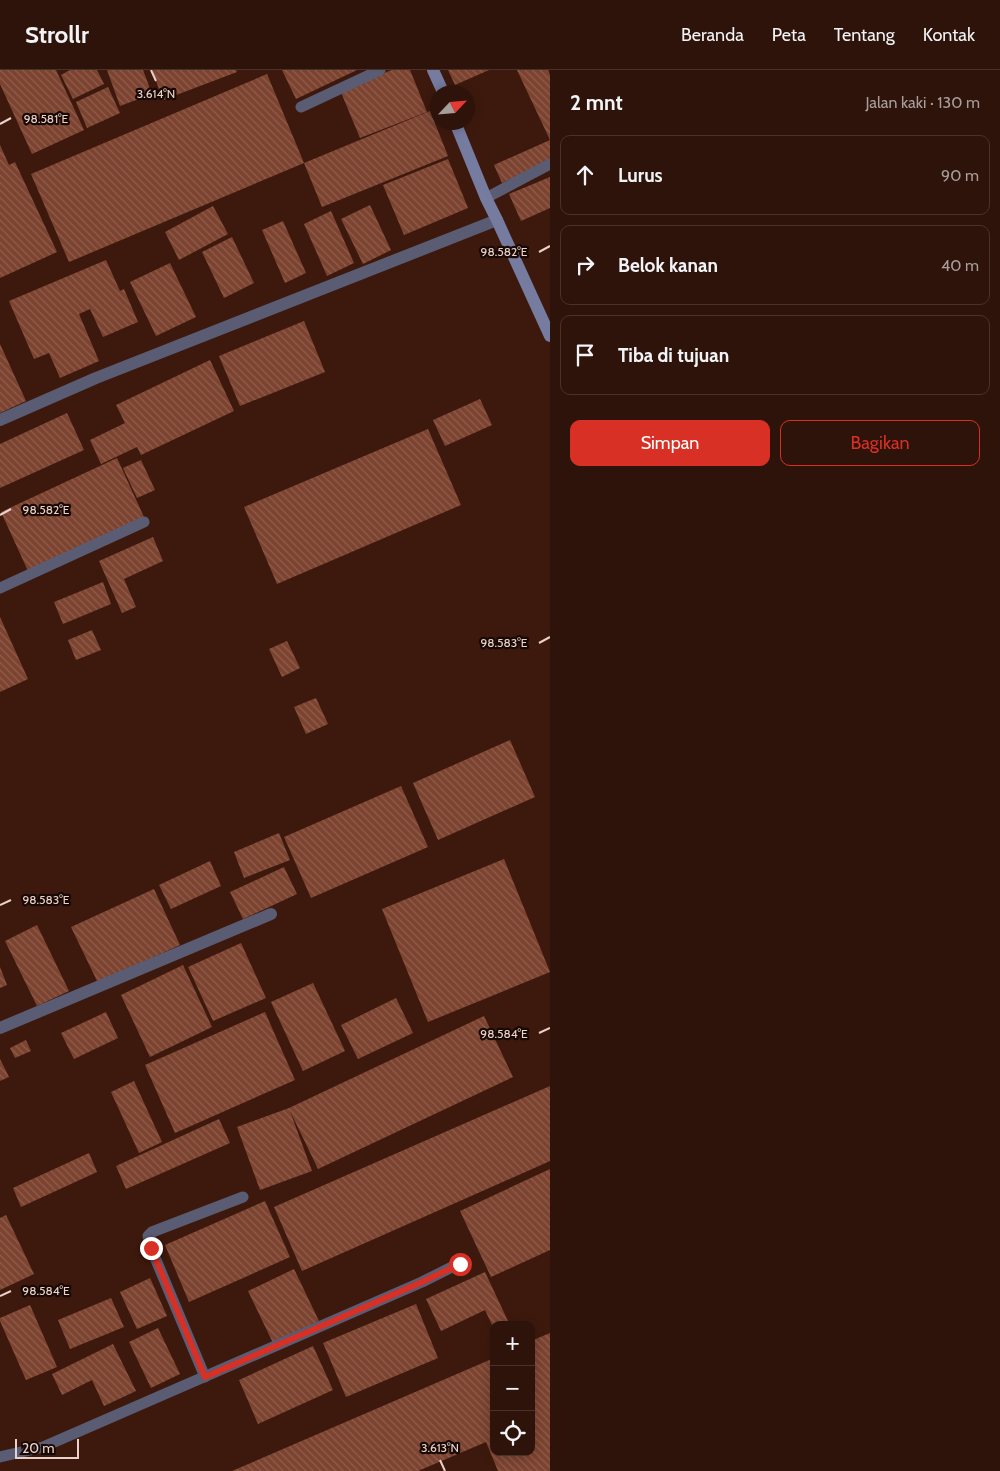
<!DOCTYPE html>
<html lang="id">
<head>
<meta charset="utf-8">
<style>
	:root { --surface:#2e130a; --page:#361c13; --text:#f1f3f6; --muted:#a79e9c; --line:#49322b; --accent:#d93025 }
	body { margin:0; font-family:Cabin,sans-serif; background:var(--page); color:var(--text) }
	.controls { position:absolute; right:15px; bottom:15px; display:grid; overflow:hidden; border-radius:10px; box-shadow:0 2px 12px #0003 }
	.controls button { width:45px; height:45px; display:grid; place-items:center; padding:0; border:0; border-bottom:1px solid var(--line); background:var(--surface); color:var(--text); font:25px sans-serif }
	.compass { position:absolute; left:430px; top:15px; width:45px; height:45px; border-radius:50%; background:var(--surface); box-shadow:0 2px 12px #0003; rotate:64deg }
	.scale { position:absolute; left:15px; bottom:12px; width:64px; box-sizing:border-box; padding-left:5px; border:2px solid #ead1c9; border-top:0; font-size:14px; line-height:18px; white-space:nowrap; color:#ead1c9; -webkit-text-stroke:4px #190905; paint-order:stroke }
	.stop { position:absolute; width:15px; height:15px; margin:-11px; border:4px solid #d93025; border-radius:50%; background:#fff }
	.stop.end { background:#d93025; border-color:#fff; box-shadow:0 1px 5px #0008 }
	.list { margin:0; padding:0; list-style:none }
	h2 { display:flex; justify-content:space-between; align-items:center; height:65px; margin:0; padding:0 20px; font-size:21px }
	h2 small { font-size:16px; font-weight:400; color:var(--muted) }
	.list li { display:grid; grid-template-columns:32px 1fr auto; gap:15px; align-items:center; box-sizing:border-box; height:80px; margin:0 10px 10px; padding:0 10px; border:1px solid var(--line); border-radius:10px }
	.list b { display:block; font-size:19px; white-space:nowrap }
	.list em { font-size:16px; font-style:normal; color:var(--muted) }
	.actions { display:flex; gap:10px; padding:15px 20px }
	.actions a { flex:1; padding:11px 0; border:1px solid var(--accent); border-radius:10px; text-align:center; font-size:18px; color:var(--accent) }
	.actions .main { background:var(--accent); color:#fff }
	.icon { flex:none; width:28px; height:28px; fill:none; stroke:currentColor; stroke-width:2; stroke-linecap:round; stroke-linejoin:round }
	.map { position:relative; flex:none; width:550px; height:1401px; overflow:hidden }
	header { display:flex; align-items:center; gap:30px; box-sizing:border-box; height:70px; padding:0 25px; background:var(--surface); border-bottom:1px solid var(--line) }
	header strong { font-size:24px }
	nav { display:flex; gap:28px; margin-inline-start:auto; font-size:18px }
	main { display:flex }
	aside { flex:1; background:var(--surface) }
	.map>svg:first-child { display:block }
	.building { fill:url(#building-back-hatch) }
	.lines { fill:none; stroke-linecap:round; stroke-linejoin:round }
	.lane { stroke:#595c73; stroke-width:11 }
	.street { stroke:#595c73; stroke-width:12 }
	.secondary { stroke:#767ba0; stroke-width:12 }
	.route { stroke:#d93025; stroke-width:6 }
	.ticks { fill:none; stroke:#ead1c9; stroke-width:2 }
	.ticks-label { font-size:12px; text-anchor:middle; fill:#ead1c9; stroke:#190905; stroke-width:4.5; stroke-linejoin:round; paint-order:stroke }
</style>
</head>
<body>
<header>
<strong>Strollr</strong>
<nav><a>Beranda</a><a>Peta</a><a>Tentang</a><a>Kontak</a></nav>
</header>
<main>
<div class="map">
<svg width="550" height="1401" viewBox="0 0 550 1401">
	<defs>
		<pattern id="building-back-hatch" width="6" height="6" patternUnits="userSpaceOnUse" patternTransform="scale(1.25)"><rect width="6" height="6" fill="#7c4330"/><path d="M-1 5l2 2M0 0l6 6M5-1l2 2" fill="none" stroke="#8f5d4d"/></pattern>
	</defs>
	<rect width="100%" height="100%" fill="#3d190d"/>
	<!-- building -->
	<g class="building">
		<polygon points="0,0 56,0 84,60 32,84 0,14"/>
		<polygon points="70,0 97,0 104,14 73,29 61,5"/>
		<polygon points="107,0 143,0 152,24 120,36"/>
		<polygon points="152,0 236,0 237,2 163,30"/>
		<polygon points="282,0 357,0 296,29"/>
		<polygon points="392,0 410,0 427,42 360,68 340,20"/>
		<polygon points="448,0 489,0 455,15"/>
		<polygon points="517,0 548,0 550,5 550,91 502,113 494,95 550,70"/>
		<polygon points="267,4 304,93 69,192 31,104"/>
		<polygon points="108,17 120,43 87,58 76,32"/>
		<polygon points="430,41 448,86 322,137 304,93"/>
		<polygon points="0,75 9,95 15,92 57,182 0,208"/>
		<polygon points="448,89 468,138 404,165 383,115"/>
		<polygon points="550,107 550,138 521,151 509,124"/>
		<polygon points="370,135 391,180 363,194 341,149"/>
		<polygon points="213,136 228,164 179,190 165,162"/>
		<polygon points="331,141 354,193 327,206 304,154"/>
		<polygon points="283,151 306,203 285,213 262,160"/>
		<polygon points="232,167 254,213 224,228 202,182"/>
		<polygon points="106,190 120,221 124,219 138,252 103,267 90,239 79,244 99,291 60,308 49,283 34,289 9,231"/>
		<polygon points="170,193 196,247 156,266 130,212"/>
		<polygon points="304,251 325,302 240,336 219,286"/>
		<polygon points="0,274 26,331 0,343"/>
		<polygon points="210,290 234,341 141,385 137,377 101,394 90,370 125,353 116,335"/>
		<polygon points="480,329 492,355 445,376 433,350"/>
		<polygon points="67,343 84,380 0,418 0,374"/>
		<polygon points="428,359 461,435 277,514 244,437"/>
		<polygon points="117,388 144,447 28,501 1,442"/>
		<polygon points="141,390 155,420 137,428 123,398"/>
		<polygon points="153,467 163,491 124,509 136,537 122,543 99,491"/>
		<polygon points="103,512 111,534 63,554 54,532"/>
		<polygon points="0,547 28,609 0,622"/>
		<polygon points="92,560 101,580 76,590 68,570"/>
		<polygon points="287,571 300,598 282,607 269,579"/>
		<polygon points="316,628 328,654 306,664 294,637"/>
		<polygon points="510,670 535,727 438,770 413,713"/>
		<polygon points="401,716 428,777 311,828 284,767"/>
		<polygon points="279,763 290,790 244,808 234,782"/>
		<polygon points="504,789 550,902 428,952 382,839"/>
		<polygon points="210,791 221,816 171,839 159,815"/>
		<polygon points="284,797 297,824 243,849 230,822"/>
		<polygon points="154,819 180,875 98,913 71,857"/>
		<polygon points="37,855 69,921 37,936 5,871"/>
		<polygon points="241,873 266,928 213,951 188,897"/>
		<polygon points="183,895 212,957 150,987 121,925"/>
		<polygon points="0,897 7,915 0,918"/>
		<polygon points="313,913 345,981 303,1001 271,932"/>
		<polygon points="396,928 413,963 358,989 341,955"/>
		<polygon points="106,942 118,968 74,989 61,963"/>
		<polygon points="265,942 295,1010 175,1063 145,995"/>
		<polygon points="484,946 513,1007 318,1099 290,1041 312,1101 260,1120 237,1057 289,1038"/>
		<polygon points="26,970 31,981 15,988 10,978"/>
		<polygon points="0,989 9,1007 0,1011"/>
		<polygon points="134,1011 162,1072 139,1083 111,1022"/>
		<polygon points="550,1016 550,1091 302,1201 274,1137"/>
		<polygon points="219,1049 230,1073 126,1119 116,1096"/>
		<polygon points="89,1083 97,1102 21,1137 13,1118"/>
		<polygon points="550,1099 550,1180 491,1207 460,1141"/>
		<polygon points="265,1131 290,1187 189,1232 165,1175"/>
		<polygon points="6,1145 34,1204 0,1220 0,1148"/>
		<polygon points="294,1199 319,1251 273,1273 248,1221"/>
		<polygon points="485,1202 508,1251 500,1255 494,1255 494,1259 485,1240 441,1261 426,1229"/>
		<polygon points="150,1208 167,1246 137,1259 120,1222"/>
		<polygon points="111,1228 124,1257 70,1279 58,1250"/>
		<polygon points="416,1234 438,1288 346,1327 323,1273"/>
		<polygon points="30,1235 57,1297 26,1310 0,1251 0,1248"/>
		<polygon points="158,1258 180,1304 151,1318 129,1272"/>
		<polygon points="550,1263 550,1401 498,1401 486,1372 418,1401 232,1401 494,1288 494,1382 531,1382 531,1271"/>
		<polygon points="113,1274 136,1321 104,1336 92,1310 62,1325 52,1304"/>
		<polygon points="313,1276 333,1320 258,1354 239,1310"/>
	</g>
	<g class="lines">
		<!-- lane -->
		<g class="lane">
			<polyline points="301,37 380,0"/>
			<polyline points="486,128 550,94"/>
			<polyline points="0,518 144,452"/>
			<polyline points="205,1307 151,1178 148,1166 152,1162 243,1127"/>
			<polyline points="0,1387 43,1377 422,1212 460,1193"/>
		</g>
		<!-- street -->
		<g class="street">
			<polyline points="0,350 96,308 497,150"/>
			<polyline points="0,958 271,844"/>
		</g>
		<!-- secondary -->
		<g class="secondary">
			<polyline points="433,0 443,22"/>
			<polyline points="455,52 486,128 497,150 550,266"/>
		</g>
	</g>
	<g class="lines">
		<!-- route -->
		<polyline class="route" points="151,1178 205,1307 422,1212 460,1194"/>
	</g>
	<!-- ticks -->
	<path class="ticks" d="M 151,0 L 156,11M 0,54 L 11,48M 539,182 L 550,176M 0,445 L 11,439M 539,573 L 550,567M 0,835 L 11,830M 539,963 L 550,958M 0,1226 L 11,1221M 440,1390 L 445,1401"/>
	<g class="ticks-label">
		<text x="156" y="28">3.614°N</text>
		<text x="46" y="53">98.581°E</text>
		<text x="504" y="186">98.582°E</text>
		<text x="46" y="444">98.582°E</text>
		<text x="504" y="577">98.583°E</text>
		<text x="46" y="834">98.583°E</text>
		<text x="504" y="968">98.584°E</text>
		<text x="46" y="1225">98.584°E</text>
		<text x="440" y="1382">3.613°N</text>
	</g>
</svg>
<div class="controls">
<button>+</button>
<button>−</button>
<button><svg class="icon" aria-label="locate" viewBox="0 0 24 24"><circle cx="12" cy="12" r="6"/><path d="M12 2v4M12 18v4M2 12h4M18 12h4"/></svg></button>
</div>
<svg class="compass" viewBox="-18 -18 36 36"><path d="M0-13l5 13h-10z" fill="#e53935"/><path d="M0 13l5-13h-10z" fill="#a79e9c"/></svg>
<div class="scale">20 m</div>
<div class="stop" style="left:460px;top:1194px"></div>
<div class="stop end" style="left:151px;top:1178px"></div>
</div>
<aside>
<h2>2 mnt<small>Jalan kaki · 130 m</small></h2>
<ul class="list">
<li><svg class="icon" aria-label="ahead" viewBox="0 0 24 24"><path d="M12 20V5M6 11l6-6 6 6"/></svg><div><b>Lurus</b></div><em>90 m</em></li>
<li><svg class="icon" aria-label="right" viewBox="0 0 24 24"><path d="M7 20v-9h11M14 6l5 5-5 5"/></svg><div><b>Belok kanan</b></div><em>40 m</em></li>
<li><svg class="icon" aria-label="arrive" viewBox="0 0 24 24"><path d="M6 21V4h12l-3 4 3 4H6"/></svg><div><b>Tiba di tujuan</b></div></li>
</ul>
<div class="actions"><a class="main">Simpan</a><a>Bagikan</a></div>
</aside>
</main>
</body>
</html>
